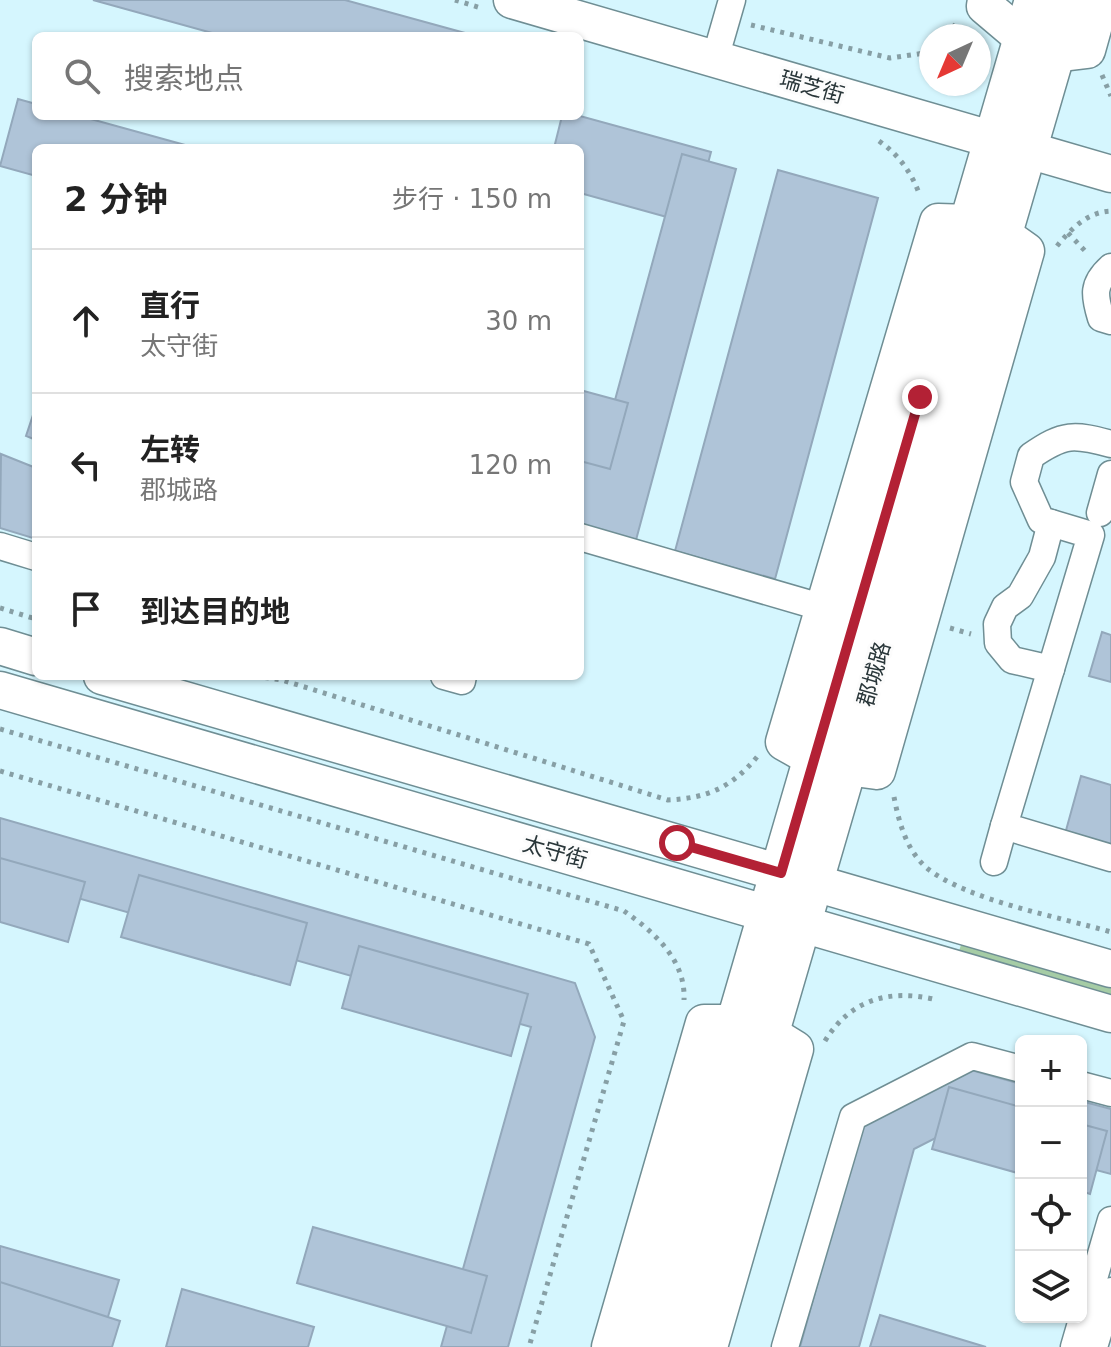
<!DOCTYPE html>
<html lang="zh">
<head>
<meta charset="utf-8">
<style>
	:root { --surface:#fff; --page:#f2f2f2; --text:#222; --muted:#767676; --line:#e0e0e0 }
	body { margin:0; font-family:"DejaVu Sans","Noto Sans SC",sans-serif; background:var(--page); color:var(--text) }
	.controls { position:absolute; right:24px; bottom:24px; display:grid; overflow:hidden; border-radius:12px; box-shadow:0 2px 6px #0004 }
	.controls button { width:72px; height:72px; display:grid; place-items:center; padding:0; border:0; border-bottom:2px solid var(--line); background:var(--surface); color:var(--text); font:40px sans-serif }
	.compass { position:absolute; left:919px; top:24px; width:72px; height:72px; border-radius:50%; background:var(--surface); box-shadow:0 2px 6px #0004; rotate:224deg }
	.stop { position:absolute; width:24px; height:24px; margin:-18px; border:6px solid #b32135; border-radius:50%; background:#fff }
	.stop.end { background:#b32135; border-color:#fff; box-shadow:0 2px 8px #0008 }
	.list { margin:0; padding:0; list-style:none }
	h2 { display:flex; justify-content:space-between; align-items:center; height:104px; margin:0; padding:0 32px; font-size:34px }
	h2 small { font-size:26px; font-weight:400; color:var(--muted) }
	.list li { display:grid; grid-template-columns:52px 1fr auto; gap:24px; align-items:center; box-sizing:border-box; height:144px; padding:0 32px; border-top:2px solid var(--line) }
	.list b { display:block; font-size:30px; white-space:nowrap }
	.list p { margin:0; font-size:26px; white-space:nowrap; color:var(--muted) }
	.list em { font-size:26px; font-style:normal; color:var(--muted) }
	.icon { flex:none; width:44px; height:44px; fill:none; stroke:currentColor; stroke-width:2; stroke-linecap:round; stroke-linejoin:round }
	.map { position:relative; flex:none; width:1111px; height:1347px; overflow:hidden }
	.search { position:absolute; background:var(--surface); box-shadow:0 2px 6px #0004; left:32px; top:32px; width:552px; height:88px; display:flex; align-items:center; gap:20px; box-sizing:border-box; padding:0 28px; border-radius:12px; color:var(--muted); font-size:30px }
	.panel { position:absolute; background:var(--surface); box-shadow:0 2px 6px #0004; left:32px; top:144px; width:552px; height:536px; border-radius:12px }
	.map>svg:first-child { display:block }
	.green { fill:#a5cca5 }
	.building { fill:#afc4d8; stroke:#93a8bb; stroke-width:2 }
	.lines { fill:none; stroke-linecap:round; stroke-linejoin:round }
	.street-casing { stroke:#6f8e94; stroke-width:29 }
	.secondary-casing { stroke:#6f8e94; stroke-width:39 }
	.primary-casing { stroke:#6f8e94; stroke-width:43 }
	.path { stroke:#879fa5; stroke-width:5; stroke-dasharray:4 6; stroke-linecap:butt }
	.street { stroke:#fff; stroke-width:26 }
	.secondary { stroke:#fff; stroke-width:36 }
	.primary { stroke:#fff; stroke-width:40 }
	.route { stroke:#b32135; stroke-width:10 }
	.labels { text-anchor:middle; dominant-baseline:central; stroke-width:6; stroke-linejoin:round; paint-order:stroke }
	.street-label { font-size:22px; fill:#293639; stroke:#fcfcfc }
</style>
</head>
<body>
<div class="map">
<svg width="1111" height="1347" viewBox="0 0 1111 1347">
	<rect width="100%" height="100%" fill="#d5f6fe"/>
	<!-- green -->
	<polygon class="green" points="963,939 1111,982 1111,996 959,951"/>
	<!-- building -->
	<g class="building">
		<polygon points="93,0 345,0 476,36 223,36"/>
		<polygon points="18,99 36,104 36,116 80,116 196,148 36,148 36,176 0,166"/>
		<polygon points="562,116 580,116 711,152 692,224 580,193 580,148 554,148"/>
		<polygon points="682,154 736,169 636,540 580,525 580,402 612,411"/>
		<polygon points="778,170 878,198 775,579 675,551"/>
		<polygon points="580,390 628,403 610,469 580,461"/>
		<polygon points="36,406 36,440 26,436"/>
		<polygon points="1,454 36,468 36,539 0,528"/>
		<polygon points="1102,632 1111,635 1111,682 1089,676"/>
		<polygon points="1081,776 1111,785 1111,847 1065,834"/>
		<polygon points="0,818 575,983 595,1037 508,1347 441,1347 531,1027 0,876"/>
		<polygon points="0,858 85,882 68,942 0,922"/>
		<polygon points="139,875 307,923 290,985 121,937"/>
		<polygon points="359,946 528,994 511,1056 342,1008"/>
		<polygon points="971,1070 1021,1084 1021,1149 955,1128 914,1149 859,1347 800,1347 861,1126"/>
		<polygon points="949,1087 1021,1107 1021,1174 932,1149"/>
		<polygon points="1081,1101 1111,1109 1111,1174 1081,1166"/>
		<polygon points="1081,1124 1107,1131 1090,1194 1081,1191"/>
		<polygon points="313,1227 487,1276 471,1333 297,1283"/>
		<polygon points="0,1246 119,1280 104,1330 0,1301"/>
		<polygon points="0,1282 120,1321 112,1347 0,1347"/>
		<polygon points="182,1289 314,1327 308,1347 166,1347"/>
		<polygon points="880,1315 986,1347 870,1347"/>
	</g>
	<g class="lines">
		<defs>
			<g id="street">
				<polyline points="715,59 732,0"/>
				<path d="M 1111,267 C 1092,284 1094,295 1101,318 L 1111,321"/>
				<path d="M 1111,444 C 1074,434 1064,433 1031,456 L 1024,482 L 1041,520 L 1091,535 L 1004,826 L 1111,858"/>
				<polyline points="1100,513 1111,474"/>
				<polyline points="580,537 824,608"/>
				<polyline points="0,546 36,557"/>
				<polyline points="1051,669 1012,660 998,643 997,624 1005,607 1020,596 1042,557 1051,523"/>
				<polyline points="444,676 462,681 463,676"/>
				<polyline points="994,862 1004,826"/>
				<polyline points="1081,1085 1111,1093"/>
				<polyline points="785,1347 853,1117 972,1056 1021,1069"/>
				<polyline points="1074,1347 1111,1220"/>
				<polyline points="1094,1347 1111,1291"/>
			</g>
			<g id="secondary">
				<polyline points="512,0 1111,174"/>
				<polyline points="986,0 985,6 1024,39"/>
				<polyline points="1054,54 1087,50 1101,0"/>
				<polyline points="0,646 36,657"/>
				<polyline points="102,676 1111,969"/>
				<polyline points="0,690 1111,1014"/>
				<polyline points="814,759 784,742 938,222 970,223"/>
				<polyline points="847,767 877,771 1026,251 1002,234"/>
				<polyline points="610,1347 704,1023 737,1023"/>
				<polyline points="709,1347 795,1049 769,1033"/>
			</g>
			<g id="primary">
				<polyline points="642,1347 1035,0"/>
				<polyline points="677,1347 1070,0"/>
			</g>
		</defs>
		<!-- street casing -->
		<use href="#street" class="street-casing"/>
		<!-- secondary casing -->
		<use href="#secondary" class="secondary-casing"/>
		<!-- primary casing -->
		<use href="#primary" class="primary-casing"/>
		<!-- path -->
		<g class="path">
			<polyline points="455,0 481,8"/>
			<polyline points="751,25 890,58 925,53 931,49"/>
			<polyline points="948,36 958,20"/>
			<polyline points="1102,75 1111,96"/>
			<path d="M 879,141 C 899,155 912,173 920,196"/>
			<polyline points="1068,233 1088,254"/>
			<path d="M 1057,246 C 1071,229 1087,212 1111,211"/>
			<polyline points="0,608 36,619"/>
			<polyline points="950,628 971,634"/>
			<path d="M 255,676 L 282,680 L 668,800 C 707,798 731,788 757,757"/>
			<path d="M 0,729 L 624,911 C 654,932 686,960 684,1000"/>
			<polyline points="0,771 589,944 624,1021 529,1347"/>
			<path d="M 894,797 C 899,823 907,852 928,869 C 969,901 1060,917 1111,932"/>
			<path d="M 825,1041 C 850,1000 888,989 933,999"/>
		</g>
		<!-- street -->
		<use href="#street" class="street"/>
		<!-- secondary -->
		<use href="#secondary" class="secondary"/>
		<!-- primary -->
		<use href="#primary" class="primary"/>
	</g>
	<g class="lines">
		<!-- route -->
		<polyline class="route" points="677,843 781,873 920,397"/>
	</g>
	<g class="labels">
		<!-- street labels -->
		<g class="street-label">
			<text transform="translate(812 87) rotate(16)">瑞芝街</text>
			<text transform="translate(874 674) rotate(-74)">郡城路</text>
			<text transform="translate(555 852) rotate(16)">太守街</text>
		</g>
	</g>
</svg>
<div class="controls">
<button>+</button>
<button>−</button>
<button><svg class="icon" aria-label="locate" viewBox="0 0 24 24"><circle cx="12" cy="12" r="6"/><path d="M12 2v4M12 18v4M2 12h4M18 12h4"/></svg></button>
<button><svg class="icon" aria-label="layers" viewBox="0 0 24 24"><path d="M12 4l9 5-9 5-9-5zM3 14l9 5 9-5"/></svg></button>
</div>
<svg class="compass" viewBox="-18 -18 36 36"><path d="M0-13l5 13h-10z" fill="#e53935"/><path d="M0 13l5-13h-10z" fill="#767676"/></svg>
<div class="stop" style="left:677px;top:843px"></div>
<div class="stop end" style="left:920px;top:397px"></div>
<div class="search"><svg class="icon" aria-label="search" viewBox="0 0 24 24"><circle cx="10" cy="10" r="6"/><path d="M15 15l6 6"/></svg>搜索地点</div>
<section class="panel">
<h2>2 分钟<small>步行 · 150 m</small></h2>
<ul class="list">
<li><svg class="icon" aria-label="ahead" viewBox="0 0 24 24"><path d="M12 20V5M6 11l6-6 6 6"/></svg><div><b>直行</b><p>太守街</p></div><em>30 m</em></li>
<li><svg class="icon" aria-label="left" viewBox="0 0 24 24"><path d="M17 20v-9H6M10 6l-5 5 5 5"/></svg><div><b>左转</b><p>郡城路</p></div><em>120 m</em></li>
<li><svg class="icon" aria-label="arrive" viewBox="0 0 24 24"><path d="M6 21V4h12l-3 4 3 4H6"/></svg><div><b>到达目的地</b></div></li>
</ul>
</section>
</div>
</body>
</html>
